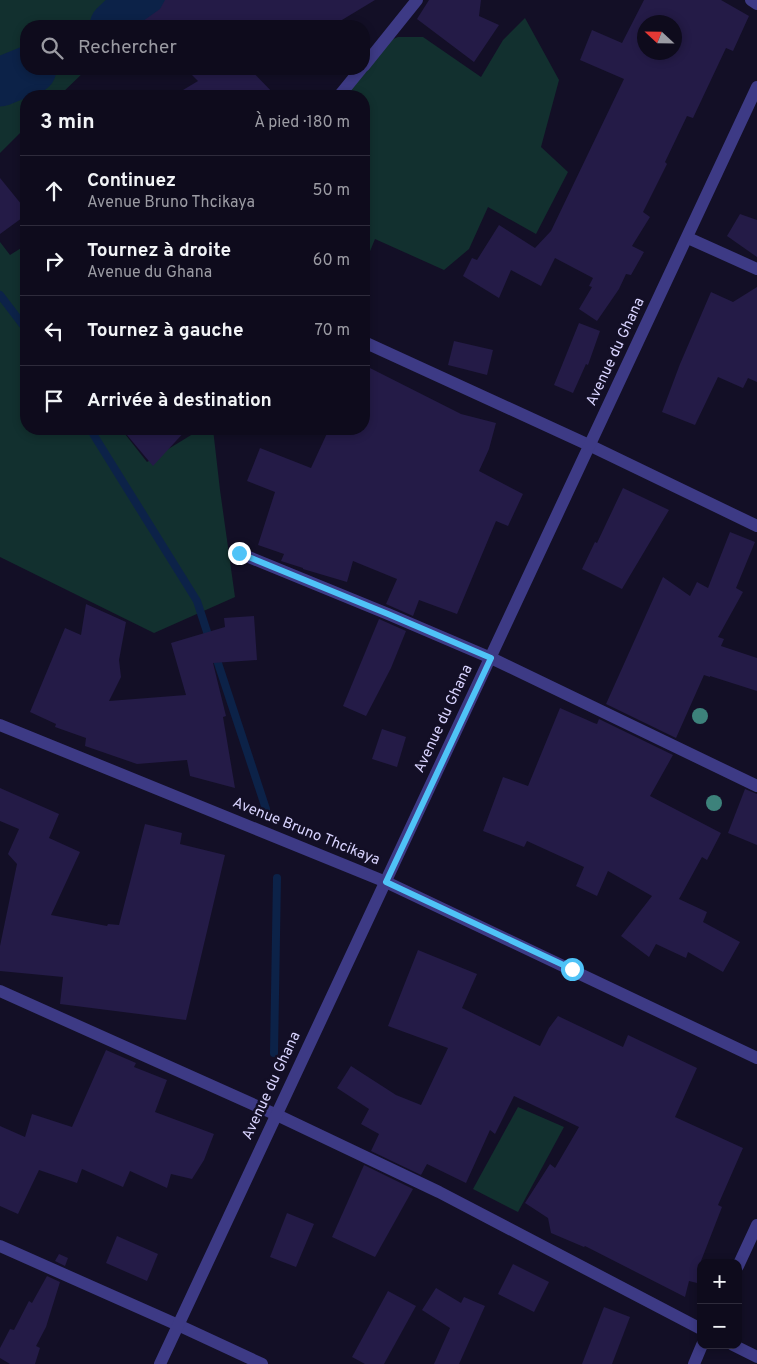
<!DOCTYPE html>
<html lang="fr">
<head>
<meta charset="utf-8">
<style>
	:root { --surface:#0e0b1c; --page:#1c1929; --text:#f1f3f6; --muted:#9b9ba3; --line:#2e2b3b }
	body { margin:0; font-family:Overpass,sans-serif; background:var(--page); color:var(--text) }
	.controls { position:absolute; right:15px; bottom:15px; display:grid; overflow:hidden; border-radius:10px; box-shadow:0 2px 8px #0003 }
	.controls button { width:45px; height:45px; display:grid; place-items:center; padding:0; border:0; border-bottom:1px solid var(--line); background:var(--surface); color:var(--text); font:25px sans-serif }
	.compass { position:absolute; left:637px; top:15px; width:45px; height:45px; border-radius:50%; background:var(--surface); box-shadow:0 2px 8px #0003; rotate:292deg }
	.stop { position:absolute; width:15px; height:15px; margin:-11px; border:4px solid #4fc3f7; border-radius:50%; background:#fff }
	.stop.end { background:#4fc3f7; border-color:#fff; box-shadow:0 1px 5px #0008 }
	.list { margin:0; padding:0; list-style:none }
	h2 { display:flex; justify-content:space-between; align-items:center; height:65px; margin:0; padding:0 20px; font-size:21px }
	h2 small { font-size:16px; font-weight:400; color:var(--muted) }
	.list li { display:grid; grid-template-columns:32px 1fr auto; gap:15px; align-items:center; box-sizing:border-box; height:70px; padding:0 20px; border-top:1px solid var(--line) }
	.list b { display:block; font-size:19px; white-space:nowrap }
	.list p { margin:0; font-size:16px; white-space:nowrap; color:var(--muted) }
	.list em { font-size:16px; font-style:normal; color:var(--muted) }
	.icon { flex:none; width:28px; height:28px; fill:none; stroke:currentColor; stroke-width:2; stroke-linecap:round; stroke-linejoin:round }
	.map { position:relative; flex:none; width:757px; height:1364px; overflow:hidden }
	.search { position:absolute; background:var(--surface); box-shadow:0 2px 8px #0003; left:20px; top:20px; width:350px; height:55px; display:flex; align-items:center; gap:12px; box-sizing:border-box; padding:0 18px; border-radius:20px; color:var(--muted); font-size:19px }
	.panel { position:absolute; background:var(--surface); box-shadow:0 2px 8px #0003; left:20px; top:90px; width:350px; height:345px; border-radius:20px }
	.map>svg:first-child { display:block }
	.green { fill:#12302f }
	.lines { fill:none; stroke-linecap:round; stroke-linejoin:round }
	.stream { stroke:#0c2248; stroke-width:8 }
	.river { stroke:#0c2248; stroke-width:49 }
	.building { fill:#241b47; fill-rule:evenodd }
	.minor { stroke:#3d3a85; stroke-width:12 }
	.tree { fill:#3d827b }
	.route { stroke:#4fc3f7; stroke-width:6 }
	.labels { text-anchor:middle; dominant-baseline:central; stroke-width:5; stroke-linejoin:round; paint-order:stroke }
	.street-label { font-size:15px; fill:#d9d4ff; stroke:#130f26 }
</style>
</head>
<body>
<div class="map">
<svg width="757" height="1364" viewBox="0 0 757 1364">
	<rect width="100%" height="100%" fill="#130f26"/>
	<!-- green -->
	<g class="green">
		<polygon points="0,0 159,0 132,26 26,26 26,69 87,69 59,96 26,96 26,127 0,153"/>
		<polygon points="525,18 559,80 541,147 568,172 536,234 488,207 469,249 444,270 375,239 364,266 364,96 338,96 379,45 398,37 423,37 481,77 503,40"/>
		<polygon points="0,242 10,255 26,245 26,429 121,429 147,462 201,429 213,429 220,490 235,597 154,633 0,557"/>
		<polygon points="518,1107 564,1127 518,1212 473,1189"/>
	</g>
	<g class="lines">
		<!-- stream -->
		<g class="stream">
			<polyline points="0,295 26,329"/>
			<polyline points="90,429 197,601 210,641"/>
			<polyline points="215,654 266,809"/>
			<polyline points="274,1053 277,878"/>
		</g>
		<!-- river -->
		<g class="river">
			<polyline points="114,26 141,0"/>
			<polyline points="0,82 32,69"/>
		</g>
	</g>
	<!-- building -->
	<g class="building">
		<polygon points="165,0 375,0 332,26 136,26 160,9"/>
		<polygon points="429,0 481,0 479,16 499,25 474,62 417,19"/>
		<path d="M 644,0 L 721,0 L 749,16 L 733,51 L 726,48 L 693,118 L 687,116 L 665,162 L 667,164 L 643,212 L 650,217 L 632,246 L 644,252 L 631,275 L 626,274 L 619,289 L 597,321 L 579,309 L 592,287 L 589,286 L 593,278 L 555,258 L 541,286 L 511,270 L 499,298 L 463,276 L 472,258 L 477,260 L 499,225 L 535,248 L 551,231 L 624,79 L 580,60 L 592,30 L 622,43 ZM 644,22 L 674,22 L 674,52 L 644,52 Z"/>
		<polygon points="186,69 250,69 276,96 173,96 198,81"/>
		<polygon points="0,178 26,210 26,215 0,234"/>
		<polygon points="740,214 757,220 757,257 727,236"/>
		<polygon points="757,287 757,382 748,378 743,388 718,377 695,425 662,412 680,364 711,292 733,302"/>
		<polygon points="579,323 600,331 588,365 586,364 573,393 554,385"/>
		<polygon points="454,341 493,350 487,375 448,365"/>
		<polygon points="364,365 461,414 496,423 489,449 479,471 523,494 508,526 496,521 457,614 419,600 413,616 386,604 397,579 353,561 347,582 303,569 303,568 281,561 284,554 258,545 275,492 247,481 260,448 311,468 329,429 364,429"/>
		<polygon points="122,429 187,429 153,466"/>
		<polygon points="623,488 669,510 622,589 582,569 595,542 597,543"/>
		<polygon points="730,532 755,542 736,588 743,592 718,637 724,639 721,646 757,658 757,691 710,676 710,677 704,675 676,738 606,704 663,577 690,596 697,582 708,588"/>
		<polygon points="86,604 126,622 119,660 121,677 109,701 186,695 171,643 225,627 224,618 254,616 257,660 213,663 226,716 223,717 235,788 190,776 187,760 137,764 85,746 86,738 55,727 56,724 30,712 65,628 81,635"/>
		<polygon points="379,619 406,631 391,668 366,716 343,706"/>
		<polygon points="560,708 594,723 597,724 599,719 673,755 650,796 721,833 707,860 702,857 679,899 707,912 703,922 740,942 723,972 688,952 686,958 656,944 649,957 621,936 652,896 608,871 597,896 576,886 584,867 527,841 524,847 483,831 503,777 528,786"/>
		<polygon points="382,729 406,737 397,767 372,759"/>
		<polygon points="0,788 59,814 49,838 80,852 51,915 107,926 108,924 119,925 145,824 182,833 180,844 225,855 186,1020 60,1004 63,977 0,971 0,946 17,864 8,854 19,829 0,821"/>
		<polygon points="745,789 757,794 757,845 728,833"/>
		<polygon points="418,950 477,974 462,1008 540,1046 549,1028 558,1016 623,1047 628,1035 697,1068 675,1117 743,1148 718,1205 722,1207 701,1261 701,1284 689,1281 685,1297 585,1246 584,1247 551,1233 548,1218 525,1203 550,1164 555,1168 579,1127 514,1096 495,1134 490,1130 466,1183 427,1164 421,1175 371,1151 379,1134 361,1124 369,1109 337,1088 351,1066 396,1095 421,1105 448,1048 388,1026"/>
		<polygon points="106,1050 136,1063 134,1067 167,1080 155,1112 214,1134 204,1160 192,1179 171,1174 167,1188 130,1171 123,1187 82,1169 77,1183 39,1170 18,1214 0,1206 0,1126 25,1137 32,1114 72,1127"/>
		<polygon points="364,1165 413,1189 375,1257 332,1237"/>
		<polygon points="287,1213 314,1224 296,1267 270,1257"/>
		<polygon points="117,1236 158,1254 147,1281 106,1263"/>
		<polygon points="59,1254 68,1258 65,1266 55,1261"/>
		<polygon points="513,1264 549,1282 534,1312 498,1294"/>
		<polygon points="47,1276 60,1282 46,1327 36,1346 40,1348 35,1364 10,1364 0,1358 0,1348 10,1329 14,1330 29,1301 32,1303"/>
		<polygon points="436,1288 461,1303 464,1297 485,1306 459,1364 434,1364 450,1328 422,1310"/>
		<polygon points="388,1291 416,1306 384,1364 365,1364 352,1357"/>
		<polygon points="604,1307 630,1317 612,1364 582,1364"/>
	</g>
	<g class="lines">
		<!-- minor -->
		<g class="minor">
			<polyline points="751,0 757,4"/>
			<polyline points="364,66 417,0"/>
			<polyline points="339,96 361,69"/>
			<polyline points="688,238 757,269"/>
			<polyline points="364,342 591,446 757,526"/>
			<polyline points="239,553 388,614 491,658 757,786"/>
			<polyline points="0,725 386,882 757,1058"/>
			<polyline points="0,991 277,1115 439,1192 701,1329"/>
			<polyline points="0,1246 178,1325 262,1364"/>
			<polyline points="738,1266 757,1225"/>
			<polyline points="733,1345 757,1357"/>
			<polyline points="160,1364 757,87"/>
			<polyline points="694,1364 702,1345"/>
		</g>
	</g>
	<!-- trees -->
	<g class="tree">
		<circle cx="700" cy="716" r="8"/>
		<circle cx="714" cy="803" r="8"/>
	</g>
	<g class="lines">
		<!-- route -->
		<polyline class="route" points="239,553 388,614 491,658 386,882 572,969"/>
	</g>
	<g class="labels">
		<!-- street labels -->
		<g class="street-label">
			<text transform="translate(616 352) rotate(-65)">Avenue du Ghana</text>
			<text transform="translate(444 719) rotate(-65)">Avenue du Ghana</text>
			<text transform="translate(306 832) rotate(22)">Avenue Bruno Thcikaya</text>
			<text transform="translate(272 1086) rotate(-65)">Avenue du Ghana</text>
		</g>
	</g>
</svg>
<div class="controls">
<button>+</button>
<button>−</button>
</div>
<svg class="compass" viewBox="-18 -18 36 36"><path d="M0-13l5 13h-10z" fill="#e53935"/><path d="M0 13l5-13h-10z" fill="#9b9ba3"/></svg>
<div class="stop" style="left:572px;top:969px"></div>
<div class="stop end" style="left:239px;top:553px"></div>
<div class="search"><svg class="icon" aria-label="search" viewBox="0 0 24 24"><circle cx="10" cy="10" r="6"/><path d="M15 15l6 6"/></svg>Rechercher</div>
<section class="panel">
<h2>3 min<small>À pied · 180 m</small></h2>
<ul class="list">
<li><svg class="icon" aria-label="ahead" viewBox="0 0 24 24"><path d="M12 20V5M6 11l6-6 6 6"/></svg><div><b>Continuez</b><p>Avenue Bruno Thcikaya</p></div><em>50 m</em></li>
<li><svg class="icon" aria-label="right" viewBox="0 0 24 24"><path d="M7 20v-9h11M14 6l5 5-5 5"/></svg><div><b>Tournez à droite</b><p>Avenue du Ghana</p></div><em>60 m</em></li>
<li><svg class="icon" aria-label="left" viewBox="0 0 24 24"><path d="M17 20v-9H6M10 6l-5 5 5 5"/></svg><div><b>Tournez à gauche</b></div><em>70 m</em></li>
<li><svg class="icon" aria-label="arrive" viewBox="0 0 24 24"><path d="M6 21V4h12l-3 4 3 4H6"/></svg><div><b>Arrivée à destination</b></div></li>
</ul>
</section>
</div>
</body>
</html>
